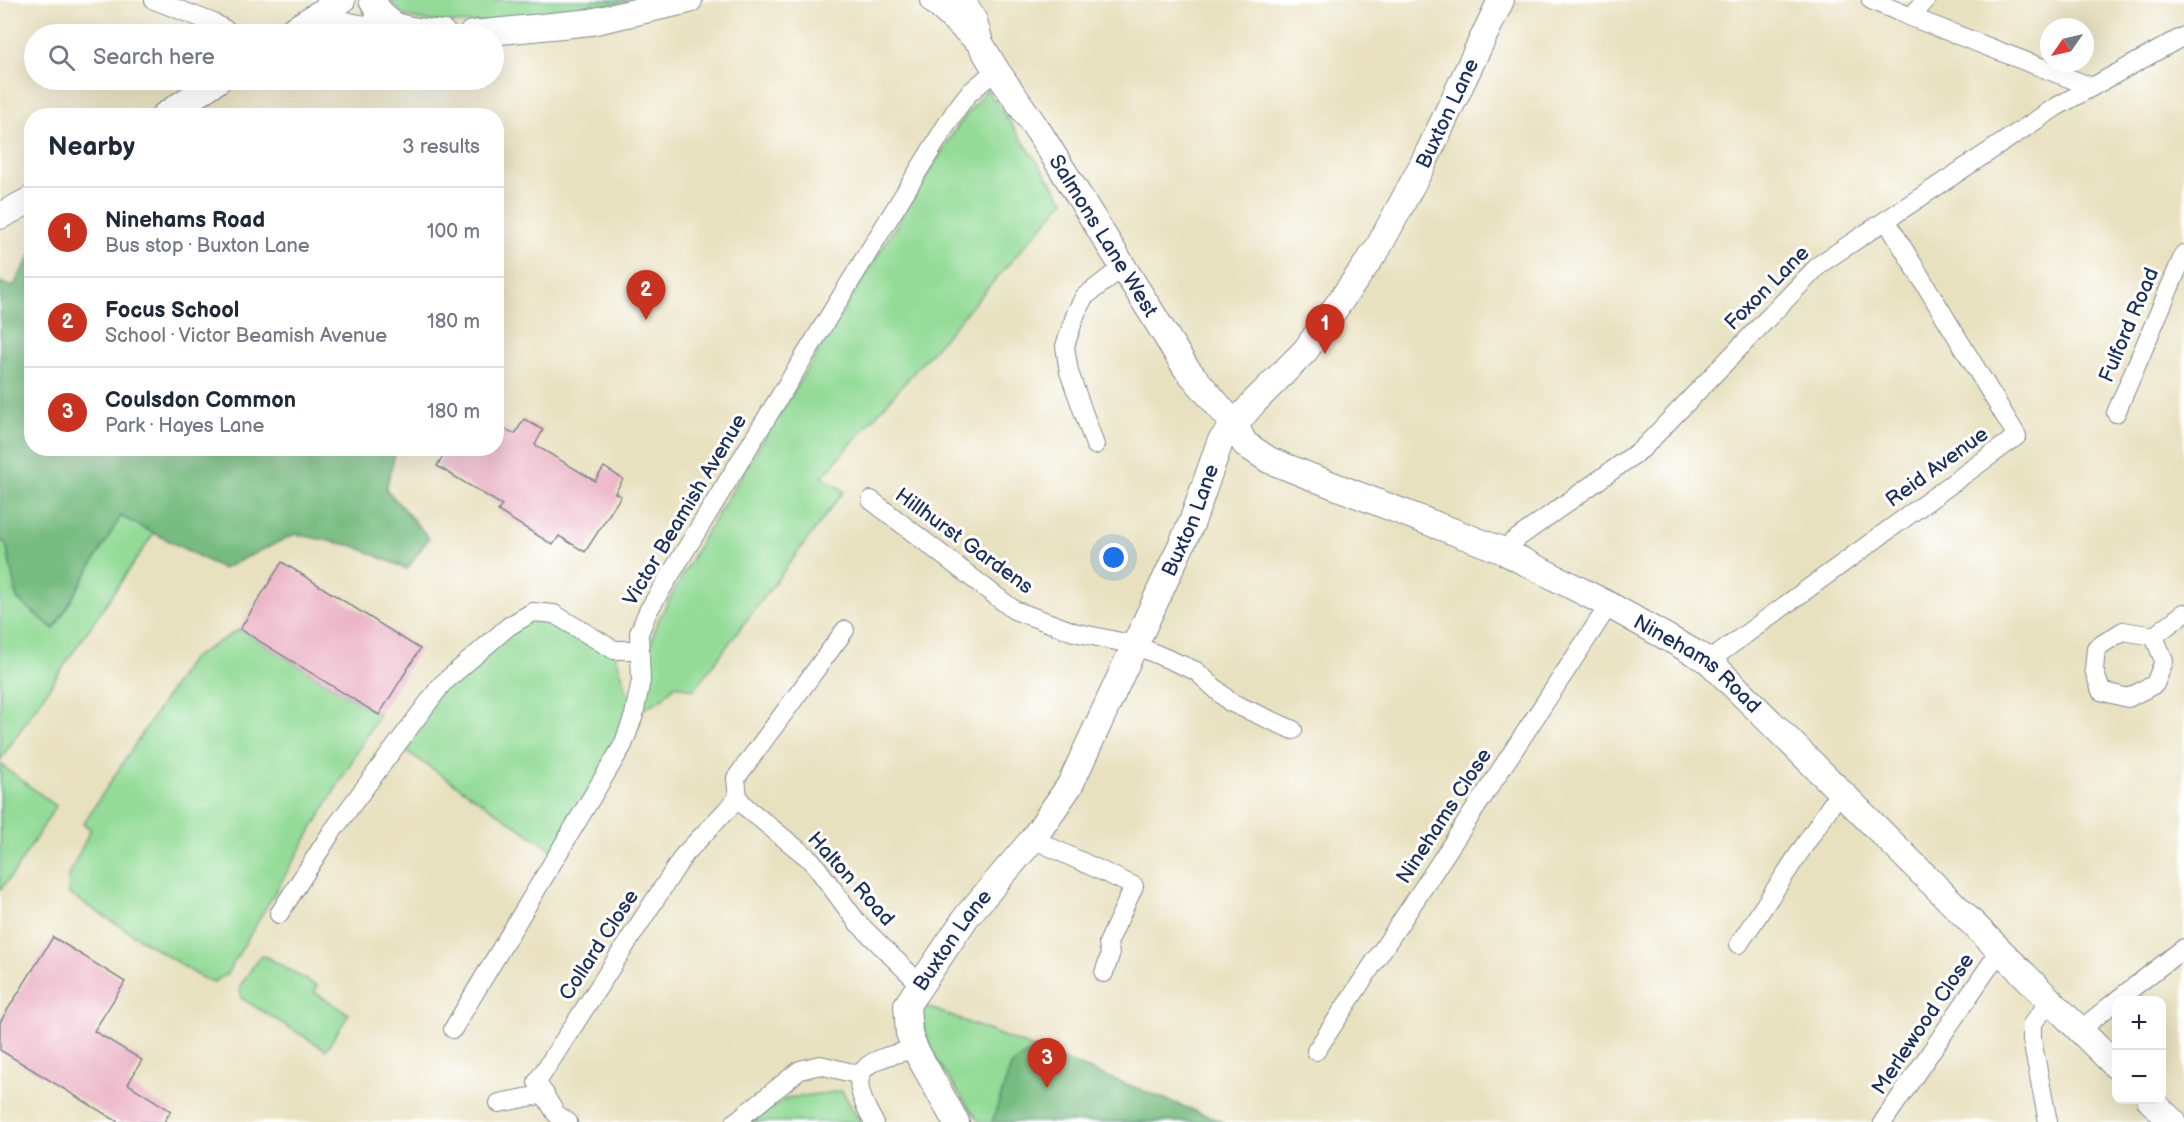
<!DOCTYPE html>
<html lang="en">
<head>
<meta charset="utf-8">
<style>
	:root { --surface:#fff; --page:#f2f2f3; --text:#1f2937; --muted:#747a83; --line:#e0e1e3; --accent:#c8321e }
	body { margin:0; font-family:"Balsamiq Sans",sans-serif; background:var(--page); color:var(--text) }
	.controls { position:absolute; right:18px; bottom:18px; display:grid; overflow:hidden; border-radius:12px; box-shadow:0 6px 24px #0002 }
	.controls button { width:54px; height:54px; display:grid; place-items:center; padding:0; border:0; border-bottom:2px solid var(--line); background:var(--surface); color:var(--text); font:30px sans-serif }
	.compass { position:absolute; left:2040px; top:18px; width:54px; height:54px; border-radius:50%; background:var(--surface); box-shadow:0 6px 24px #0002; rotate:236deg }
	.you { position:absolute; left:1114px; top:558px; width:21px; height:21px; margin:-15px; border:4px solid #fff; border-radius:50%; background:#1a73e8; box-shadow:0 0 0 9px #1a73e833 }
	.badge { display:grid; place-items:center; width:39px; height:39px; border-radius:50%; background:var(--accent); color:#fff; font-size:20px; font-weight:700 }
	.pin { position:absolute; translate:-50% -50px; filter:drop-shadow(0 2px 3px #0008) }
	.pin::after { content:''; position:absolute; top:32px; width:21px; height:18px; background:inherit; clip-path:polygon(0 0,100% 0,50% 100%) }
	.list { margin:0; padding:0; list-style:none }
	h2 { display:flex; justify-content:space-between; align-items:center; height:78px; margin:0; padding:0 24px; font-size:26px }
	h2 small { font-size:20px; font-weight:400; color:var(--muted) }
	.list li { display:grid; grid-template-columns:39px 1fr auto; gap:18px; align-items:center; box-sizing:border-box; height:90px; padding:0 24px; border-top:2px solid var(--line) }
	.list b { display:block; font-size:22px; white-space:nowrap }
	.list p { margin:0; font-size:20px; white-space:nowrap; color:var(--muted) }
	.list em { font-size:20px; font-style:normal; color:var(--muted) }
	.icon { flex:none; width:33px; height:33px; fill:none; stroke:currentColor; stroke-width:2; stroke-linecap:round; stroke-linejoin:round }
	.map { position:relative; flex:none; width:2184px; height:1122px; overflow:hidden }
	.search { position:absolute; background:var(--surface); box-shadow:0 6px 24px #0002; left:24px; top:24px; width:480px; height:66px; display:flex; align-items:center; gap:15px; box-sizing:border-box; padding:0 21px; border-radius:33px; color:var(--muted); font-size:22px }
	.panel { position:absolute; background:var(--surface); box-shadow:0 6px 24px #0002; left:24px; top:108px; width:480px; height:348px; border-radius:24px }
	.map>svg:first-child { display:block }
	.green { fill:#93db96; stroke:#57857a; stroke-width:1.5 }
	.forest { fill:#76bb7f; stroke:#48756e; stroke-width:1.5 }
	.building { fill:#ebb1c5 }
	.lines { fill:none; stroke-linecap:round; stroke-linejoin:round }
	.street-casing { stroke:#82888e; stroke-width:20 }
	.secondary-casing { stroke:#82888e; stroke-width:28 }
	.street { stroke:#fff; stroke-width:18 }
	.secondary { stroke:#fff; stroke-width:26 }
	.labels { text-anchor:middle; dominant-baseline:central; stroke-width:6; stroke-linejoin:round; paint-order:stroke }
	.street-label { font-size:21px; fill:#1b2f5e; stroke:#fff }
</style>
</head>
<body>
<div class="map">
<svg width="2184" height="1122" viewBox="0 0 2184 1122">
	<rect width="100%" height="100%" fill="#fff"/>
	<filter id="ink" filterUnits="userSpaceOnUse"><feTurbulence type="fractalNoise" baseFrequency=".0167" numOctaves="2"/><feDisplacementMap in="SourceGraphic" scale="12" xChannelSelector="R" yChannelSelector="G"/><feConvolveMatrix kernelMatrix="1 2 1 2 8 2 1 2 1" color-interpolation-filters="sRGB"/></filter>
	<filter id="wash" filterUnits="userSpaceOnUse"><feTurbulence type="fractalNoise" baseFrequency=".008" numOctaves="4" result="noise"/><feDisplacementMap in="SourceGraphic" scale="24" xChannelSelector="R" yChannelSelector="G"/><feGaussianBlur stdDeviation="1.35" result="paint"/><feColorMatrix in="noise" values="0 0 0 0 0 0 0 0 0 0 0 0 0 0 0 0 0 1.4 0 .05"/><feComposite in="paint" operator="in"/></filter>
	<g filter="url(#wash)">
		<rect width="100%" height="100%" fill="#e8e1bf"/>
		<!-- green -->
		<g class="green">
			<path d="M 390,0 L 632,0 C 588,11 446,34 406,16 C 399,13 394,6 390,0 Z"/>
			<polygon points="987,89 1064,201 822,477 844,491 694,690 675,685 663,698 634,715 558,854 396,744 442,684 533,612 614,650 634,713 656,624 703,538 957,127"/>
			<polygon points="120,516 154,533 0,760 0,539 6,544 17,599 54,629"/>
			<polygon points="240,629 379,715 227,974 214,982 202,978 69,894 68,876 91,829 83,824 191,659"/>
			<polygon points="0,764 56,806 15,871 0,890"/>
			<polygon points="260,956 267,957 317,986 314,992 349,1014 326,1050 241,998 240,986"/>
			<path d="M 923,1005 L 1223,1122 L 979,1122 C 960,1093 914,1040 923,1005 Z"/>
			<polygon points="842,1091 860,1122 752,1122 787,1098"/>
		</g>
		<!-- forest -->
		<g class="forest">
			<polygon points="31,254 32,448 396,449 386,489 429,538 407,569 354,546 295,534 223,569 121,516 54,629 17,599 6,544 0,539 0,282 13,287"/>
			<polygon points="1034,1048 1223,1122 992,1122 1011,1066"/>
		</g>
		<g id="blocks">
			<!-- building -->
			<g class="building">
				<polygon points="524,419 543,430 535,445 595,481 604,467 623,479 615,493 621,496 585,552 559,536 553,545 498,511 502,505 437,466 448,448 496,448 496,425 515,434"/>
				<polygon points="282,562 420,649 379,715 240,629"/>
				<polygon points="53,937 125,982 94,1031 142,1060 128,1084 171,1111 164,1122 118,1122 0,1050 0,1022"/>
			</g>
		</g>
	</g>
	<g filter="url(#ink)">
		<use href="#blocks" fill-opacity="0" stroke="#82888e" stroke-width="1.5"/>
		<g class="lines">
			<defs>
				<g id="street">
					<polyline points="154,0 214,23 233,34"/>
					<polyline points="1871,0 1911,17 1926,0"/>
					<polyline points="1911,17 2092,87"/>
					<polyline points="2116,413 2184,254"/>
					<polyline points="1095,445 1069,372 1065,346 1076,313 1084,297 1123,267"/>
					<polyline points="871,500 1014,610 1074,632 1135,645 1196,671 1230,702 1293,730"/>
					<polyline points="1501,550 1642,449 1820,264 2056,107 2184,36"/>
					<polyline points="845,630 736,778 738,798 747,808 812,861 857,922 920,984"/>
					<polyline points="2154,636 2164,661 2155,684 2128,698 2101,691 2094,670 2096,648 2123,631 2154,636 2184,613"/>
					<polyline points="1709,661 2017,436 1886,220"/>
					<polyline points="1033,839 1134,886 1108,943 1110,955 1104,973"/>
					<polyline points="279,914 331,833 442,684 509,626 533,612 554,614 614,650 640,650"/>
					<polyline points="1739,944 1841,790"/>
					<polyline points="2117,1000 2184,948"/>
					<polyline points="453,1029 623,745 634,715 641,680 639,633 648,611 955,111 968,94 996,70"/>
					<polyline points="2080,1030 2116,1001"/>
					<polyline points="1316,1051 1609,605"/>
					<polyline points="499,1103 545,1094"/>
					<polyline points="568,1122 556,1114 537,1082 684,855 738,798"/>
					<polyline points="735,1122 800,1070 820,1065 860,1075"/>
					<path d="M 874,1122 C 843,1069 863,1061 915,1049"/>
					<polyline points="1883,1122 1999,952"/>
					<polyline points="2048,1122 2032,1040 2032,1024 2050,1002"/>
				</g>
				<g id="secondary">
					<path d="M 372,0 C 391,34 407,29 443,34"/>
					<polyline points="933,0 975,38"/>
					<path id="s1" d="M 962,0 L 974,21 L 980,43 L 996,70 L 1039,132 L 1186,368 L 1234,424 L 1245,444 L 1269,460 L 1309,476 L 1501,550 L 1609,605 L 1709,661 L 2116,1066"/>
					<path d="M 317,15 C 342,26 368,33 394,27"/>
					<polyline points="287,34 342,0"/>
					<polyline points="472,34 591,22 689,0"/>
					<polyline points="164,116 218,80"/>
					<polyline points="0,216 32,199"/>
					<polyline points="2150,1100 2173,1122"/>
					<path id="s2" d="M 956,1122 L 915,1049 L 909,1033 L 907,1005 L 967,916 L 1033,839 L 1070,785 L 1192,522 L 1220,442 L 1255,401 L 1305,351 L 1378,248 L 1424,162 L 1501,0"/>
				</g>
			</defs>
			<!-- street casing -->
			<use href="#street" class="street-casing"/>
			<!-- secondary casing -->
			<use href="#secondary" class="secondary-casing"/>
			<!-- street -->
			<use href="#street" class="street"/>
			<!-- secondary -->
			<use href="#secondary" class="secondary"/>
		</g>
	</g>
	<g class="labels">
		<!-- street labels -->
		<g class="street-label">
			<text stroke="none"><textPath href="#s2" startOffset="1180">Buxton Lane</textPath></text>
			<text stroke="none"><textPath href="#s1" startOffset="276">Salmons Lane West</textPath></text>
			<text transform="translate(1767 288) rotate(-45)">Foxon Lane</text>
			<text transform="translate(2129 325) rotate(-67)">Fulford Road</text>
			<text transform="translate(1937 467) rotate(-36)">Reid Avenue</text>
			<text transform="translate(685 510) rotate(-59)">Victor Beamish Avenue</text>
			<text stroke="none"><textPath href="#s2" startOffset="694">Buxton Lane</textPath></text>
			<text transform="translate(964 541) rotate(36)">Hillhurst Gardens</text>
			<text stroke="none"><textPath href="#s1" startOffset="1034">Ninehams Road</textPath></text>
			<text transform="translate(1444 816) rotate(-57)">Ninehams Close</text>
			<text transform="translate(851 879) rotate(48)">Halton Road</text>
			<text stroke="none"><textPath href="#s2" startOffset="208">Buxton Lane</textPath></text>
			<text transform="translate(599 945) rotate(-57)">Collard Close</text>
			<text transform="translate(1923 1024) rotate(-56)">Merlewood Close</text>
		</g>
	</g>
</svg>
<div class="controls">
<button>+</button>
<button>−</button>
</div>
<svg class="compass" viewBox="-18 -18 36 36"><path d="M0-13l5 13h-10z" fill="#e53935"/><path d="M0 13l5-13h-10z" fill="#747a83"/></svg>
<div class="you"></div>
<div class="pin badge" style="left:1325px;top:354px">1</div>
<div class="pin badge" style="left:646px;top:320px">2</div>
<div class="pin badge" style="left:1047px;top:1088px">3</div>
<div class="search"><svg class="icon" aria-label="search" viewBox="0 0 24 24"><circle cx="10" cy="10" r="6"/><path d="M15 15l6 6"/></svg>Search here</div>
<section class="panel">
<h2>Nearby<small>3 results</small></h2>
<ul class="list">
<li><span class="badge">1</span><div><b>Ninehams Road</b><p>Bus stop · Buxton Lane</p></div><em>100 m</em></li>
<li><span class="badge">2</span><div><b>Focus School</b><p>School · Victor Beamish Avenue</p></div><em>180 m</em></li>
<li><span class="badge">3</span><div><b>Coulsdon Common</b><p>Park · Hayes Lane</p></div><em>180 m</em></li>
</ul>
</section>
</div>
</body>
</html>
